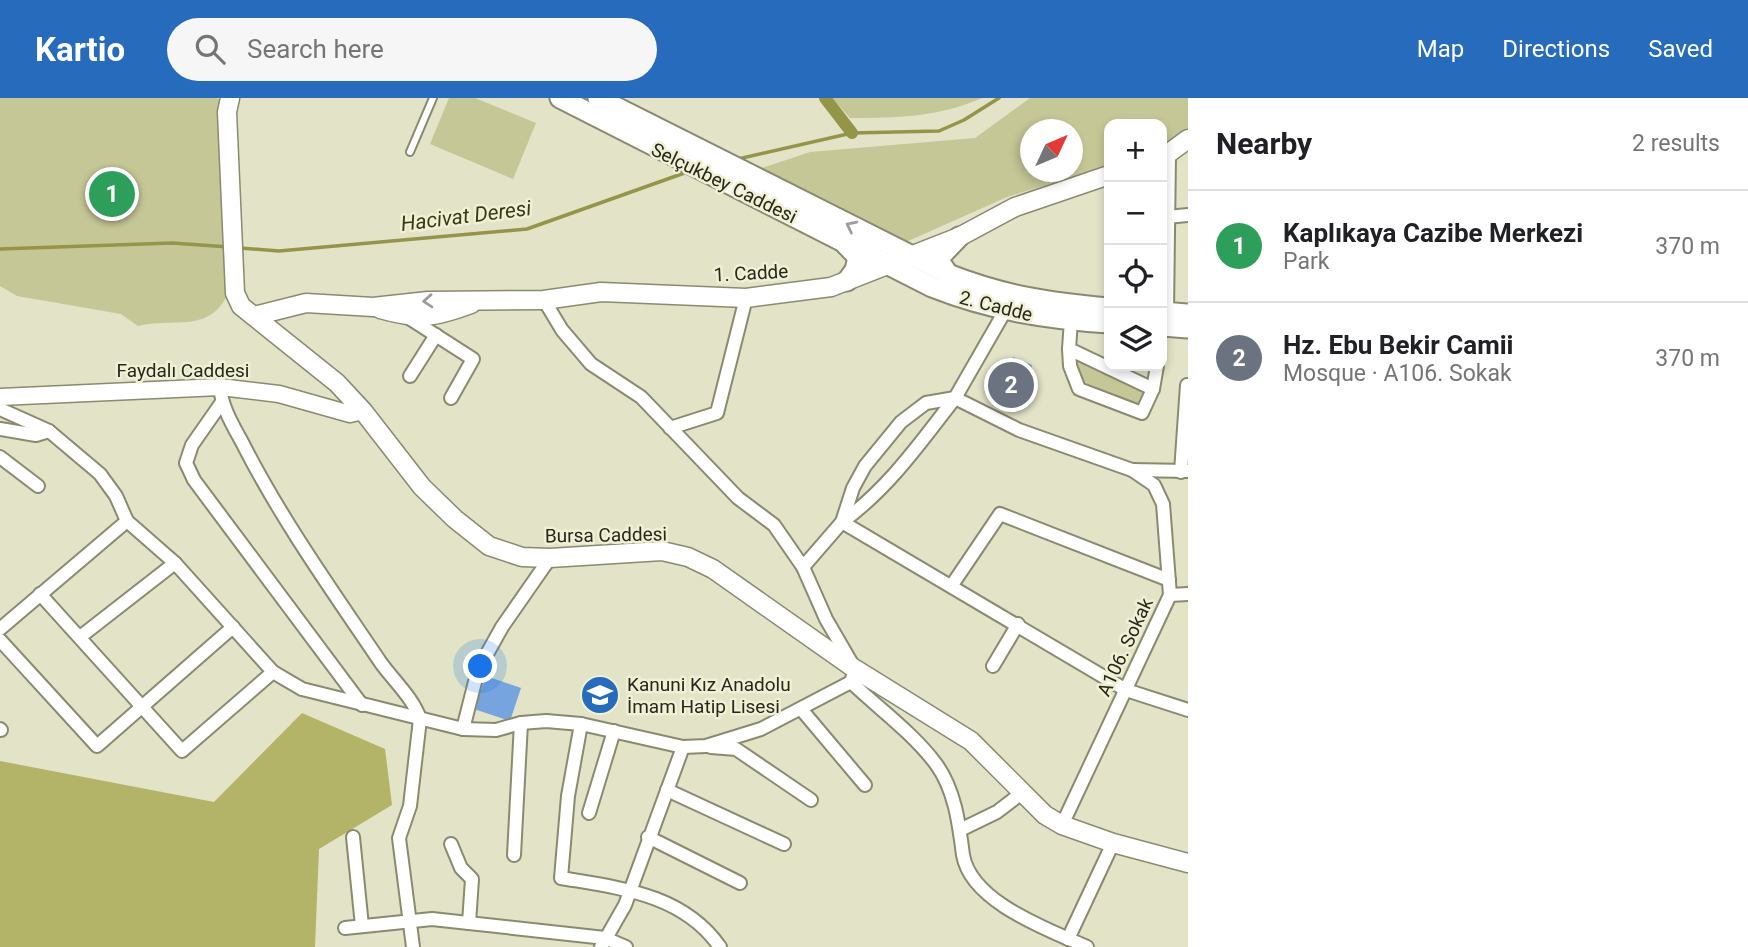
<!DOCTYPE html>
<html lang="en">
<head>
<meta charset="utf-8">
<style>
	:root { --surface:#fff; --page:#f6f6f6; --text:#202124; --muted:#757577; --line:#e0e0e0; --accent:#266bbc }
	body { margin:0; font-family:Roboto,sans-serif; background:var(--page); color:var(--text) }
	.controls { position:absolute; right:21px; top:21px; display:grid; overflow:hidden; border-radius:14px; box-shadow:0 4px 10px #0003 }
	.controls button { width:63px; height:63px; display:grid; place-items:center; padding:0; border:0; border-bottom:2px solid var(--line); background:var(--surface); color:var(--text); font:35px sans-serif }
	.compass { position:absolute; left:1020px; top:21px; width:63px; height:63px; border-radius:50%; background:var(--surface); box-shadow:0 4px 10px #0003; rotate:46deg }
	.you { position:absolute; left:481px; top:569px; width:24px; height:24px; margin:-18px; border:5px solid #fff; border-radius:50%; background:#1a73e8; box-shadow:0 0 0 10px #1a73e833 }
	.badge { display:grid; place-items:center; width:46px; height:46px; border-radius:50%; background:var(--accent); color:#fff; font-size:23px; font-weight:700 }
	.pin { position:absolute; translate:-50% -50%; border:4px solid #fff; box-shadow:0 2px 7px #0006 }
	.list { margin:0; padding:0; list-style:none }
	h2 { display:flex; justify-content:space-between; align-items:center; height:91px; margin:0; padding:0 28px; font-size:30px }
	h2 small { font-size:23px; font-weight:400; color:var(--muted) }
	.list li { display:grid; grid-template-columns:46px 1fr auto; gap:21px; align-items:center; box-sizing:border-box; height:112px; padding:0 28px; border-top:2px solid var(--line) }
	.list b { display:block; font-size:26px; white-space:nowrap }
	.list p { margin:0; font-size:23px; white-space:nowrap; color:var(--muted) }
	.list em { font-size:23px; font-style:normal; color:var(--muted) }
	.icon { flex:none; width:38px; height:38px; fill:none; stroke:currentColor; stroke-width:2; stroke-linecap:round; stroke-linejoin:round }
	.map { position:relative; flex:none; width:1188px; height:849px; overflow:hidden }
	header { display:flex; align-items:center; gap:42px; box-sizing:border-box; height:98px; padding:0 35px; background:var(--accent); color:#fff }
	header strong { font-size:33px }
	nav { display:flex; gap:38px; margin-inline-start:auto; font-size:24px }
	.search { width:490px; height:63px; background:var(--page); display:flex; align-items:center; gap:18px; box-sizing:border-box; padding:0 24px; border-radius:38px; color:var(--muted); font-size:26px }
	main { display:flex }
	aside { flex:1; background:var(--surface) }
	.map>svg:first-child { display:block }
	.green { fill:#c5c797; fill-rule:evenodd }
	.forest { fill:#b3b468 }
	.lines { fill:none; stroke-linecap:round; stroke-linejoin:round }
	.stream { stroke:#949549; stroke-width:3.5 }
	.canal { stroke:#949549; stroke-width:12 }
	.building { fill:#76a4de }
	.service-casing { stroke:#898a70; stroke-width:10 }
	.minor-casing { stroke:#898a70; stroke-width:16 }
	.tertiary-casing { stroke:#898a70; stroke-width:19 }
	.secondary-casing { stroke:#898a70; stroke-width:21 }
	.primary-casing { stroke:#898a70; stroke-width:23 }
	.service { stroke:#fff; stroke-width:6 }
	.minor { stroke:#fff; stroke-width:12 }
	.tertiary { stroke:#fff; stroke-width:16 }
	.secondary { stroke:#fff; stroke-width:18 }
	.primary { stroke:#fff; stroke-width:19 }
	.oneway { stroke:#9e9e99 }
	.labels { text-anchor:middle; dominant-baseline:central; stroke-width:5; stroke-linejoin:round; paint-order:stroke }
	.street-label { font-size:19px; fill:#27271d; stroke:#eff0d4 }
	.poi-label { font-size:19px; fill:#27271d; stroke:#eff0d4; text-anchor:start }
	.water-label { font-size:21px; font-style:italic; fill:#383917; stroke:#eff0d4 }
</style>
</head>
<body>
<header>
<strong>Kartio</strong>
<div class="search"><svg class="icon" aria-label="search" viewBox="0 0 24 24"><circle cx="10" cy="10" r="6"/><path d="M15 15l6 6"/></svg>Search here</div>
<nav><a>Map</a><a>Directions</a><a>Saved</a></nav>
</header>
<main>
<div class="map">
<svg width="1188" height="849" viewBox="0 0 1188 849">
	<rect width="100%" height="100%" fill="#e2e3c7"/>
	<!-- green -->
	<g class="green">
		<path d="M 0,0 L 216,0 L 222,3 L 228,196 C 208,236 176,219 138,228 L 121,216 L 17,198 L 0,188 Z"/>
		<polygon points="449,0 475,0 536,25 513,81 430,46"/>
		<path d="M 832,0 L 982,0 C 939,19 896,20 850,20 Z"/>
		<path d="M 1030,0 L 1188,0 L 1188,30 L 1162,48 L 1162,26 L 1109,26 L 1109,68 L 1007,99 L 906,144 L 759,71 L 810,54 L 975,40 ZM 1030,32 L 1072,32 L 1072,74 L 1030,74 Z"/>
		<polygon points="1078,261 1146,293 1141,308 1082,283 1076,271"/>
	</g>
	<!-- forest -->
	<polygon class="forest" points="302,615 385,651 392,707 319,751 315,849 0,849 0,663 214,704"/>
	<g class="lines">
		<!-- stream -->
		<g class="stream">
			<polyline points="738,61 852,35 939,33 964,22 999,0"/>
			<polyline points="240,150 279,153 527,131 690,73"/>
			<polyline points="0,151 172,145 229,149"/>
		</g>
		<!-- canal -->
		<polyline class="canal" points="825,0 852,35"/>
	</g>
	<!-- building -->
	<g class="building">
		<polygon points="1013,259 1032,267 1029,286 1034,288 1030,303 1023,302 1022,309 1014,307 1012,314 1000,310 1002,304 994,301 996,294 989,292 994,275 999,276 1006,260 1012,262"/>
		<polygon points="486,578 521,590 510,623 474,611"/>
	</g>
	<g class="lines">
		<defs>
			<polyline id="service" points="410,54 433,0"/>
			<g id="minor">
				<polyline points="1167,119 1188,117"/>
				<polyline points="1167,214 1169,57"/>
				<polyline points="409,220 473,261 451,300"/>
				<polyline points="1071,222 1069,251 1153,291"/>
				<polyline points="1069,251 1070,268 1079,291 1142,315 1153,291 1157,268"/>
				<polyline points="410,278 436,237"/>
				<path d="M 220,289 C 222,311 234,329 244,348 C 283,424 333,494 381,565 C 394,583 413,600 420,621 L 410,708 L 399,740 L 413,849"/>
				<polyline points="222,304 192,347 186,365 194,382 362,607"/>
				<polyline points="0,311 49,333 100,376 116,398 127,423 175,465 273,574 302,591 463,631 496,632 521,625 546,623 581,626 683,649 706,648 761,631 851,584 855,571 826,521 803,469 774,427 738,400 641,299 591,266 562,232 544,202"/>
				<polyline points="670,330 717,315 746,200"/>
				<polyline points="0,331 36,337 49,333"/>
				<polyline points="0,359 38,388"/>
				<polyline points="1132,372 1188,373"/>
				<polyline points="1181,374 1187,287"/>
				<polyline points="803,469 842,424 853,390 865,368 901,324 926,305 955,300 1005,213"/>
				<polyline points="952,487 1000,416 1169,482"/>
				<polyline points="40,496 182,653 273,574"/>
				<polyline points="1170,497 1188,496"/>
				<polyline points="0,531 127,423"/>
				<polyline points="80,539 175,465"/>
				<polyline points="0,542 97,648 233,529"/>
				<polyline points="993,568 1018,526"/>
				<path d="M 851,584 C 878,610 913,635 936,666 C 955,692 959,726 963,757 C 971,804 1047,831 1087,849"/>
				<polyline points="801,611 865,687"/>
				<path d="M 581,626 L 568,698 L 561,780 C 620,790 683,796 720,849"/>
				<polyline points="0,631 1,632"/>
				<polyline points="463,631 478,572 502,529 550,460"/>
				<polyline points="711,649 736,651 811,702"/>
				<polyline points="667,692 784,746"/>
				<polyline points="589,715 614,633"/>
				<path d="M 1062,727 L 1170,497 L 1163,406 L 1154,387 L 1132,372 L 1019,332 L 955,300 C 921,344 888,391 842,424 L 1126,592 L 1188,612"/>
				<polyline points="962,731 997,714 1023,694"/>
				<polyline points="353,739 362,828"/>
				<polyline points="648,739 740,785"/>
				<polyline points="451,746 461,770 472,781 469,825"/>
				<polyline points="514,757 521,625"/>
				<polyline points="345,830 432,821 605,840 626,849"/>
				<polyline points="1068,841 1113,745"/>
				<polyline points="601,849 625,807 683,649"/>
			</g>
			<polyline id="tertiary" points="0,299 220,289 279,296 350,316 363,313"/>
			<g id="secondary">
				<polyline points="230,0 227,14 235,195 241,208 337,285 363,313 422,389 455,421 489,448 522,459 550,460 662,453 688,459 713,471 855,571 971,643 1045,717 1062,727 1113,745 1188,765"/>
				<polyline points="1162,60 1188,41"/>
				<path d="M 380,211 C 419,222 433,220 471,206"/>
				<polyline points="254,218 306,205 373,209 428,203 544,202 601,194 746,200 831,189 959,139 1015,109 1109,77"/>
			</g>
			<g id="primary">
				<path d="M 560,0 L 932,189 C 990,212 1047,221 1109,225"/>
				<path d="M 598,0 L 948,176 C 1004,198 1050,205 1109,210"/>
				<polyline points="846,147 858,159 855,172 847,183"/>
				<polyline points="948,176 938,161 959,139"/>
				<polyline points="1162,214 1188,216"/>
				<polyline points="1162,228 1188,230"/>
			</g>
		</defs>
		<!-- service casing -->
		<use href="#service" class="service-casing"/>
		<!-- minor casing -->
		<use href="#minor" class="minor-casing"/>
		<!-- tertiary casing -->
		<use href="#tertiary" class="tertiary-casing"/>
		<!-- secondary casing -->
		<use href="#secondary" class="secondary-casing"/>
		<!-- primary casing -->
		<use href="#primary" class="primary-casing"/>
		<!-- service -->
		<use href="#service" class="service"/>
		<!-- minor -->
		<use href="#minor" class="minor"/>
		<!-- tertiary -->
		<use href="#tertiary" class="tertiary"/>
		<!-- secondary -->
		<use href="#secondary" class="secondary"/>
		<!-- primary -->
		<use href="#primary" class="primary"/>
	</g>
	<!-- one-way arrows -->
	<defs><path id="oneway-chevron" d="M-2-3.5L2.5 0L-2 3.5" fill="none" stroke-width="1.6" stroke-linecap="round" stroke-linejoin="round" transform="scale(1.75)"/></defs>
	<g class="oneway">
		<use href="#oneway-chevron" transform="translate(851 128) rotate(-154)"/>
		<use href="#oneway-chevron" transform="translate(428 203) rotate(176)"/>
	</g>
	<!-- icons -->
	<defs>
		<symbol id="school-disc" viewBox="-11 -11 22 22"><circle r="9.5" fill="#266bbc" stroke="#eff0d4"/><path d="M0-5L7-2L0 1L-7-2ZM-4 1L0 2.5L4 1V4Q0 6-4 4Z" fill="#fff"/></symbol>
	</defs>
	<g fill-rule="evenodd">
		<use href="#school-disc" x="578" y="575" width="44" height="44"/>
	</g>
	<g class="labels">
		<!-- street labels -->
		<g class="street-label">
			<text transform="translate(724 85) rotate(26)">Selçukbey Caddesi</text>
			<text transform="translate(751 175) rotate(-3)">1. Cadde</text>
			<text transform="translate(996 208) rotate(14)">2. Cadde</text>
			<text x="183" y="272">Faydalı Caddesi</text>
			<text transform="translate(606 437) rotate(-1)">Bursa Caddesi</text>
			<text transform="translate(1125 549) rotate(-65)">A106. Sokak</text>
		</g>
		<!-- poi labels -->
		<g class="poi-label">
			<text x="627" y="586">Kanuni Kız Anadolu<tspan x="627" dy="22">İmam Hatip Lisesi</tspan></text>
		</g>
		<!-- water labels -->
		<g class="water-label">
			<text transform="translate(466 118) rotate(-7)">Hacivat Deresi</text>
		</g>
	</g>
</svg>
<div class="controls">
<button>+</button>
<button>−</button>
<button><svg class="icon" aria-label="locate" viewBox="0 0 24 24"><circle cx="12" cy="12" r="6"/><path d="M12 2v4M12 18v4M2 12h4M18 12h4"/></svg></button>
<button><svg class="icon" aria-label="layers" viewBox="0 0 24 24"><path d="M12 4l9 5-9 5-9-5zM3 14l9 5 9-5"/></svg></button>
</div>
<svg class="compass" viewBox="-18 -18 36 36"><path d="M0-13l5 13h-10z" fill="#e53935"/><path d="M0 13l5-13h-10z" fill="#757577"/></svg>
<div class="you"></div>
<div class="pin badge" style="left:112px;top:96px;background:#2e9e5b">1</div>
<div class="pin badge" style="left:1011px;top:287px;background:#6b7280">2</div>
</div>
<aside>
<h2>Nearby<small>2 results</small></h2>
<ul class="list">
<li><span class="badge" style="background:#2e9e5b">1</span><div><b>Kaplıkaya Cazibe Merkezi</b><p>Park</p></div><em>370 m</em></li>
<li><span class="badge" style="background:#6b7280">2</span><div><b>Hz. Ebu Bekir Camii</b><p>Mosque · A106. Sokak</p></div><em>370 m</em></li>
</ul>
</aside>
</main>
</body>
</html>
